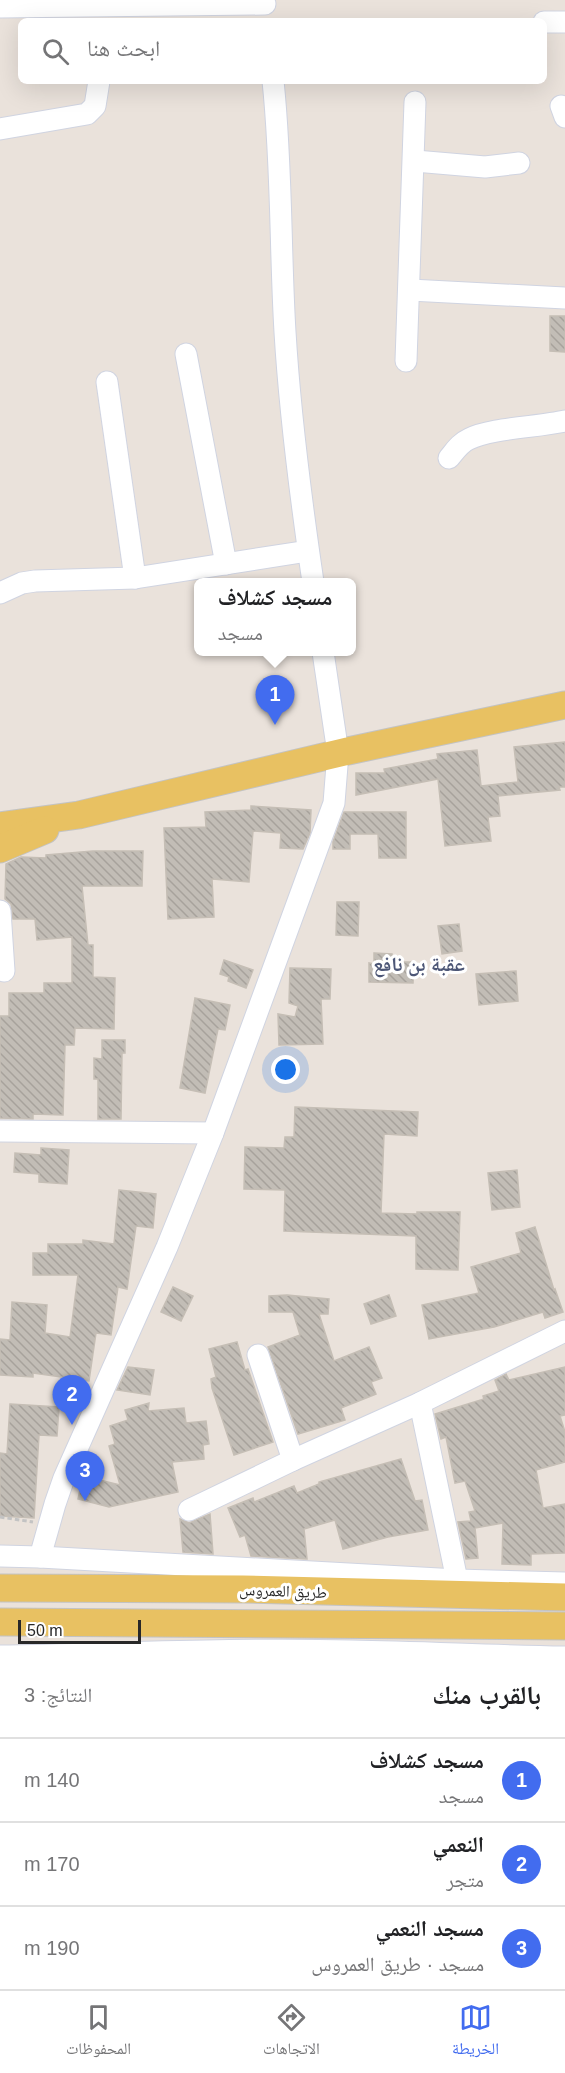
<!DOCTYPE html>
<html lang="ar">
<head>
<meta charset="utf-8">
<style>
	:root { --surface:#fff; --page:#f2f2f2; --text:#202124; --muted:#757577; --line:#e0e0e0; --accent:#426cef }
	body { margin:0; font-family:Arial,"Noto Naskh Arabic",sans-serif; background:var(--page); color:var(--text); direction:rtl }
	.scale { position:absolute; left:18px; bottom:15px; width:123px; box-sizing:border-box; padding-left:6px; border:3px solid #282828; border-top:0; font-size:16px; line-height:21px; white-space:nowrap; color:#282828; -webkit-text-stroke:4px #fff; paint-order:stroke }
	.you { position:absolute; left:286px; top:1070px; width:21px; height:21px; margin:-15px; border:4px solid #fff; border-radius:50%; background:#1a73e8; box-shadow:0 0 0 9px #1a73e833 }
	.badge { display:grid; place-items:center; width:39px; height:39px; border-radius:50%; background:var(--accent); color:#fff; font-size:20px; font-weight:700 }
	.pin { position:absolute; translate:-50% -50px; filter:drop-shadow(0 2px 3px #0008) }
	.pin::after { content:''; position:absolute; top:32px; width:21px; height:18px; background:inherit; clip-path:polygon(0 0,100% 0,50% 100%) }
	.popup { position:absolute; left:194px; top:578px; width:162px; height:78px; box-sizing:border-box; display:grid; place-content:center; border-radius:9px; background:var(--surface); filter:drop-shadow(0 2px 4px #0005); font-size:20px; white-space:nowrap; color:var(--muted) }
	.popup b { font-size:22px; color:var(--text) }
	.popup::after { content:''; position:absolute; left:50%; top:100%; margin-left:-12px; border:12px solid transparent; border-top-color:var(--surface) }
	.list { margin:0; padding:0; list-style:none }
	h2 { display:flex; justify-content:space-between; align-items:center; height:78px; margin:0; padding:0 24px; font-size:26px }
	h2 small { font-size:20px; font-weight:400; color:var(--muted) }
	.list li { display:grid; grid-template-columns:39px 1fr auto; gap:18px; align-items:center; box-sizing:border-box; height:84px; padding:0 24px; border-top:2px solid var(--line) }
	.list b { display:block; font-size:22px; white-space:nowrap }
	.list p { margin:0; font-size:20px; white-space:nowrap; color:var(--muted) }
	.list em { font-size:20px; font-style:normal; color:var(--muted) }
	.icon { flex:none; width:33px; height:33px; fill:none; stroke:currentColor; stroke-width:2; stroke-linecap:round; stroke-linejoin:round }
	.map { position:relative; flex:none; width:565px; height:1659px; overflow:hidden; direction:ltr }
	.search { position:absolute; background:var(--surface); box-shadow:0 6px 24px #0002; left:18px; right:18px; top:18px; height:66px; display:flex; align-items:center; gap:15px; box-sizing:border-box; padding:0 21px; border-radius:9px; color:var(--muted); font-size:22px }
	.sheet { height:330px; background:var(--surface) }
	nav { display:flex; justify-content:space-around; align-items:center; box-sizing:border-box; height:84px; border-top:2px solid var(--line); background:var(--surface); font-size:16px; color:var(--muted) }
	nav a { display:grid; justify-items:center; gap:3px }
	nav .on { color:var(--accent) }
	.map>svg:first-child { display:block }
	.building { fill:url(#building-back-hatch); stroke:#c5beb5; stroke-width:1.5 }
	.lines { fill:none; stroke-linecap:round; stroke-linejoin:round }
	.minor-casing { stroke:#d0d4e1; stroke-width:23 }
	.major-casing { stroke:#c3c3c3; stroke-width:29 }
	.path { stroke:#c3c3c3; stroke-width:3; stroke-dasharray:4.5 3; stroke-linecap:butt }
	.minor { stroke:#fff; stroke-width:21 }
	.major { stroke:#e8c162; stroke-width:27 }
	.labels { text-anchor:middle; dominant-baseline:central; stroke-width:6; stroke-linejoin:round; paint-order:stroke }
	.street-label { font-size:16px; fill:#282828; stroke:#fff }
	.quarter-label { font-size:20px; font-weight:bold; fill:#4c5676; stroke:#fff }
</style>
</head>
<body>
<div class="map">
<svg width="565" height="1659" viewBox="0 0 565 1659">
	<defs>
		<pattern id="building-back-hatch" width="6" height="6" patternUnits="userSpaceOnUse" patternTransform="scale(1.5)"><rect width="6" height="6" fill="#c2bdb6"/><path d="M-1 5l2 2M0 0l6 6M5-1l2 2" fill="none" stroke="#a7a29c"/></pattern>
	</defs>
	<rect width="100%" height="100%" fill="#eae2db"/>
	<!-- building -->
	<g class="building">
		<polygon points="550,316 565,316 565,352 550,351"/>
		<polygon points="565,742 565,787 559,787 560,790 498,796 500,816 488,817 491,841 445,846 438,779 356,795 356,773 385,773 384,769 438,759 437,754 477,750 481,786 518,782 514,747"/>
		<polygon points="251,806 311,810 310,833 303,849 280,848 281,833 253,831 249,882 212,879 214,917 168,919 164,828 206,827 205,812 251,810"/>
		<polygon points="344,812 406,812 406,858 379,858 378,834 350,834 350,849 333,849 333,842"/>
		<polygon points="93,851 143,851 142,886 82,886 88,945 93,945 93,977 115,978 114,1029 75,1028 74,1045 65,1045 63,1115 33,1114 33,1119 0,1118 0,1016 9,1016 9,993 44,993 44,983 72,983 72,937 37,940 35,919 13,919 11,904 5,899 6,864 21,857 46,858 46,855"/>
		<polygon points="337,902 359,902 358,936 336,935"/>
		<polygon points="459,924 462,951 442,954 438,926"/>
		<polygon points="374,953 392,954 392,962 414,962 413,983 369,982 369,963 374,964"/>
		<polygon points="224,960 253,970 246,988 228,981 229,977 220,974"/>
		<polygon points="290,968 331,969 330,999 321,999 323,1044 279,1045 278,1014 295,1017 298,1006 289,1003"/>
		<polygon points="516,971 518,1001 479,1005 476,974"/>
		<polygon points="195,998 230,1005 225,1030 218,1029 205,1093 180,1088"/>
		<polygon points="102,1040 125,1040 125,1053 122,1053 121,1119 98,1119 98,1079 94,1079 94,1058 102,1059"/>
		<polygon points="295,1107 418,1112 417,1136 384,1134 381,1213 417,1214 417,1212 460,1212 458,1270 416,1269 416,1236 284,1231 285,1190 244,1189 245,1147 284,1148 285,1137 294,1137"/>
		<polygon points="41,1148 69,1150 67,1184 39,1182 39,1174 14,1172 15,1153 41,1155"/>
		<polygon points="517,1170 520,1207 492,1210 488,1173"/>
		<polygon points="119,1190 156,1194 153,1228 136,1226 127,1289 118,1287 111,1335 96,1333 89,1381 33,1373 33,1377 0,1375 0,1339 10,1340 12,1302 47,1305 45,1333 70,1337 78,1275 33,1275 33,1253 48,1253 48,1244 83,1244 83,1240 114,1244"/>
		<polygon points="535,1227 554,1290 555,1289 563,1312 545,1318 543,1312 494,1327 429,1339 422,1305 479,1293 471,1267 521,1253 516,1233"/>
		<polygon points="173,1287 193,1296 181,1321 161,1312"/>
		<polygon points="287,1295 329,1299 328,1314 319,1314 334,1361 369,1347 382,1378 371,1382 376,1394 341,1408 345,1420 298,1434 268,1347 300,1335 293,1312 269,1312 269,1296"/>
		<polygon points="389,1295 396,1316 371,1324 364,1304"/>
		<polygon points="237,1342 245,1370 248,1369 273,1442 234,1455 212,1388 211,1379 216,1377 209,1349"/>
		<polygon points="128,1367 154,1370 150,1395 117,1390"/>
		<polygon points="565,1367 565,1415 560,1416 565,1432 565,1462 536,1470 543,1508 565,1504 565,1553 531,1554 531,1565 502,1564 503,1523 475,1528 478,1558 466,1559 458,1522 471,1521 469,1512 475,1511 465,1481 455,1483 446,1437 441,1439 435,1414 484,1399 483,1396 499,1391 495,1380 506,1374 509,1380"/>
		<polygon points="149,1403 148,1411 184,1408 186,1423 206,1421 209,1444 203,1445 204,1459 172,1462 178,1492 109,1507 78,1499 83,1476 120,1485 109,1446 115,1444 110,1426 128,1420 125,1410"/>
		<polygon points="10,1404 59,1407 57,1436 39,1435 34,1518 0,1516 0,1453 7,1454"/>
		<polygon points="401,1459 415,1501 422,1500 428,1530 388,1537 343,1549 335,1520 304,1529 307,1559 251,1556 245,1535 240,1537 228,1508 253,1498 254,1502 294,1486 297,1493 319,1484 319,1482"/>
		<polygon points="210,1514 213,1554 183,1552 180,1519 189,1523"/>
	</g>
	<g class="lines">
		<defs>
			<g id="minor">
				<polyline points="0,7 265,4"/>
				<polyline points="544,22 565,22"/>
				<path d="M 273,81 C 282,165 280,249 285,332 C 290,416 301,500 313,582"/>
				<polyline points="561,106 565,117"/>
				<polyline points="0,129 87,114 95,106 99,81"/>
				<polyline points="415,161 485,167 519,163"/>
				<polyline points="410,290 565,298"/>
				<polyline points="186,354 226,564"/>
				<polyline points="406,361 415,102"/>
				<polyline points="107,382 135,578"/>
				<path d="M 449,458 C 455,451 460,443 469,439 C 490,428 539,427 565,421"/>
				<polyline points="0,593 22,583 35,581 135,578 308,551"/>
				<polyline points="0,911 4,971"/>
				<polyline points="0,1131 213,1133"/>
				<polyline points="258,1355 293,1460"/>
				<polyline points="420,1403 457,1580"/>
				<polyline points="189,1510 293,1460 420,1403 565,1331"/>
				<polyline points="0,1556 40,1557 457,1580 565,1583"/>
				<polyline points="40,1557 55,1504 64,1478 167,1247 213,1133 334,803 338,753 323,652"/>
				<path d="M 0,1656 C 117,1654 234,1648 351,1651 C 422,1652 493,1656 565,1657"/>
			</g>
			<g id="major">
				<polyline points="0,826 79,815 348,751 565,705"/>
				<polyline points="0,849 45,830"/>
				<polyline points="0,1588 243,1589 565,1597"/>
				<polyline points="0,1622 565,1626"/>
			</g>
		</defs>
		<!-- minor casing -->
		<use href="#minor" class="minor-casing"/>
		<!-- major casing -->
		<use href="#major" class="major-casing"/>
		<!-- path -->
		<polyline class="path" points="0,1517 33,1522"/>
		<!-- minor -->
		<use href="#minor" class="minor"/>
		<!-- major -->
		<use href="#major" class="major"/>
	</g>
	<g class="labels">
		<!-- street labels -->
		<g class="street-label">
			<text transform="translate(283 1591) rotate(2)">طريق العمروس</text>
		</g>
		<!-- quarter labels -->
		<g class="quarter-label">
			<text x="419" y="964">عقبة بن نافع</text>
		</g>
	</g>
</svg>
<div class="scale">50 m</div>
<div class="you"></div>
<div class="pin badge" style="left:275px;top:725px">1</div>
<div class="popup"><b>مسجد كشلاف</b>مسجد</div>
<div class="pin badge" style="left:72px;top:1425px">2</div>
<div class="pin badge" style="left:85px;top:1501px">3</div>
<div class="search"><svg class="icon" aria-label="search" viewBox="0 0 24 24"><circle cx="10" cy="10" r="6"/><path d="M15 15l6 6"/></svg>ابحث هنا</div>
</div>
<section class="sheet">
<h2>بالقرب منك<small>النتائج: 3</small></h2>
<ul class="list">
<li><span class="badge">1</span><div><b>مسجد كشلاف</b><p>مسجد</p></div><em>140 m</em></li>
<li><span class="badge">2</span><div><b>النعمي</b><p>متجر</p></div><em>170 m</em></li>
<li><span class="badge">3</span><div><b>مسجد النعمي</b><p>مسجد · طريق العمروس</p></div><em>190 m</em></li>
</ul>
</section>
<nav>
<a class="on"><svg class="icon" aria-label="map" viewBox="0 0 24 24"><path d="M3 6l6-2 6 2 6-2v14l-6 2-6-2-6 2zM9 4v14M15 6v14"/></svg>الخريطة</a>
<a><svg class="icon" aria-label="directions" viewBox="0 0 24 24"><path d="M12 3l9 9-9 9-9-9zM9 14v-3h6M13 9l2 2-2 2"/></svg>الاتجاهات</a>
<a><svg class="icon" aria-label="saved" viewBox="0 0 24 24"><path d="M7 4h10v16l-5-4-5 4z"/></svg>المحفوظات</a>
</nav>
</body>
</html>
